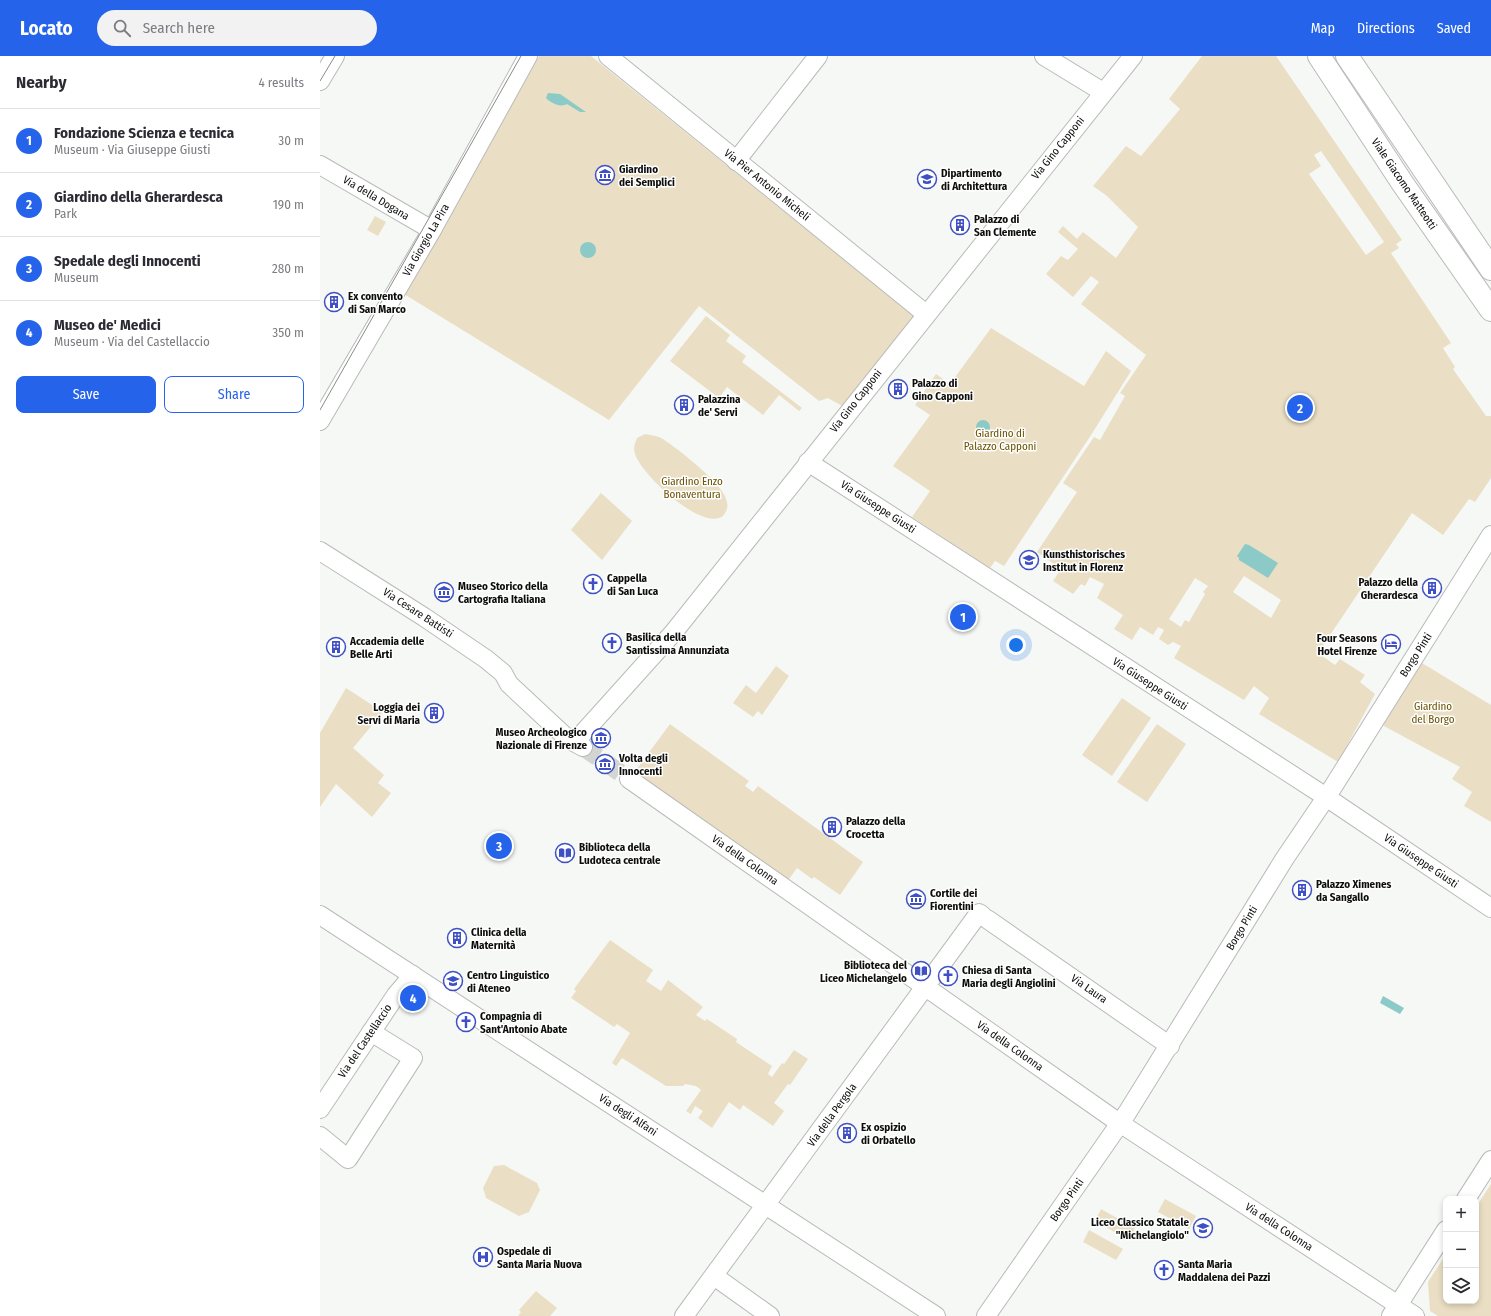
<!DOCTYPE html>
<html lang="en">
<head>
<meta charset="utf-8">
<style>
	:root { --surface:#fff; --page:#f2f2f3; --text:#2b2b33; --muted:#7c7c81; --line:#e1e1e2; --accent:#2563eb }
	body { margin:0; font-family:"Fira Sans Condensed",sans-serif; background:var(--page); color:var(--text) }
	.controls { position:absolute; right:12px; bottom:12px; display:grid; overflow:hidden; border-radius:8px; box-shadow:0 2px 6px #0003 }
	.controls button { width:36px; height:36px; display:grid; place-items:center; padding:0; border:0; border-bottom:1px solid var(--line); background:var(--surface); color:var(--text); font:20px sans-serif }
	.you { position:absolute; left:696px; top:589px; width:14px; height:14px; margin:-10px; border:3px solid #fff; border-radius:50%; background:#1a73e8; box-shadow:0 0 0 6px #1a73e833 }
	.badge { display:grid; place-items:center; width:26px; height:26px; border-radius:50%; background:var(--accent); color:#fff; font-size:13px; font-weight:700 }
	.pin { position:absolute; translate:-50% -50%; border:2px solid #fff; box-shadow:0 1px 4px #0006 }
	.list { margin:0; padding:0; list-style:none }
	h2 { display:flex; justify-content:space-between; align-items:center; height:52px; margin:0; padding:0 16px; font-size:17px }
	h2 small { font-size:13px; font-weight:400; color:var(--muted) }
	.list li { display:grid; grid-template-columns:26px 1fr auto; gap:12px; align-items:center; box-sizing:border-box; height:64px; padding:0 16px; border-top:1px solid var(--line) }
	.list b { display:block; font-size:15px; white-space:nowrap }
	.list p { margin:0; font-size:13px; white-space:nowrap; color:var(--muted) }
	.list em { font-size:13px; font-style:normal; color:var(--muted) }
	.actions { display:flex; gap:8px; padding:12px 16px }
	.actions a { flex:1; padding:9px 0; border:1px solid var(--accent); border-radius:8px; text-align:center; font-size:14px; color:var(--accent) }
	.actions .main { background:var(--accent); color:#fff }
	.icon { flex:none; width:22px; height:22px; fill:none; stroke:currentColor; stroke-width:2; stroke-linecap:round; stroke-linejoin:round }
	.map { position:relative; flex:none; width:1171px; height:1260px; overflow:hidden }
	header { display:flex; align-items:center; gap:24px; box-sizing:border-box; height:56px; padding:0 20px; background:var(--accent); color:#fff }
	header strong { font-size:19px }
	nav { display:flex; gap:22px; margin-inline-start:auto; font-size:14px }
	.search { width:280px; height:36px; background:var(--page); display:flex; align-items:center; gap:10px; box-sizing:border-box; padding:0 14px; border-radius:22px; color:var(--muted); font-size:15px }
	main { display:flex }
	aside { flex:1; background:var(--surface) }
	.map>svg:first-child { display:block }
	.green { fill:#eadfc4; fill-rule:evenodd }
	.water { fill:#8ccac7 }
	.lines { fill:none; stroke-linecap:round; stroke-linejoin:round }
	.minor-tunnel { stroke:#d2d5d2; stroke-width:18; stroke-dasharray:18 9; stroke-linecap:butt }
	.minor-casing { stroke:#b8bbb8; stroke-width:20 }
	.major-casing { stroke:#b8bbb8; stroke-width:24 }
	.minor { stroke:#fff; stroke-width:18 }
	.major { stroke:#fff; stroke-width:22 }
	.tram { stroke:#8a8b89; stroke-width:1 }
	.labels { text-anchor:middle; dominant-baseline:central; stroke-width:3; stroke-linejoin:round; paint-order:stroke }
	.street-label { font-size:11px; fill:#0d0d0c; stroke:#fff }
	.poi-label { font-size:11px; font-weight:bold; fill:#0d0d0c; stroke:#fff; text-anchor:start }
	.park-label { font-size:11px; fill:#6b5100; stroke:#fff }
</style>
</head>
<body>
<header>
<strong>Locato</strong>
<div class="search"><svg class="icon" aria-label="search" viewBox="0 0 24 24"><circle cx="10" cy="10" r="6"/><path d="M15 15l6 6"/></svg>Search here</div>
<nav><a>Map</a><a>Directions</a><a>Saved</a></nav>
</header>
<main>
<aside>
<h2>Nearby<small>4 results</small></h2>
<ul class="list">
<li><span class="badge">1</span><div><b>Fondazione Scienza e tecnica</b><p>Museum · Via Giuseppe Giusti</p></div><em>30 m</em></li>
<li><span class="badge">2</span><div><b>Giardino della Gherardesca</b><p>Park</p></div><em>190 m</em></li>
<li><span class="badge">3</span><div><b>Spedale degli Innocenti</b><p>Museum</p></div><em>280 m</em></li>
<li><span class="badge">4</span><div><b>Museo de' Medici</b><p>Museum · Via del Castellaccio</p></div><em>350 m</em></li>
</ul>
<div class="actions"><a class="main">Save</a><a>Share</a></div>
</aside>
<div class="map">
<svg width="1171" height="1260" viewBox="0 0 1171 1260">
	<rect width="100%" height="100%" fill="#f5f8f5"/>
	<!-- green -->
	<g class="green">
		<polygon points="219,0 271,0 596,262 524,351 508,342 499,345 379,250 289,364 84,238"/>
		<path d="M 882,0 L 956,0 L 1082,184 L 1076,188 L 1079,192 L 1071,197 L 1131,287 L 1123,292 L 1135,311 L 1133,313 L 1166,360 L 1171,360 L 1171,422 L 1155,446 L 1149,443 L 1123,479 L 1092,457 L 998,597 L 1015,609 L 1020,603 L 1045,619 L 1040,626 L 1055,638 L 1018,706 L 939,658 L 949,642 L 934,630 L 924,644 L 854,602 L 861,590 L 853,586 L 848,589 L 839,583 L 844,574 L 838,571 L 833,579 L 820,571 L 812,584 L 794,573 L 803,559 L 777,542 L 784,528 L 770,521 L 765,530 L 761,528 L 753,538 L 733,525 L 741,513 L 717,496 L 757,436 L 743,427 L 774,381 L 780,384 L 805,340 L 800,337 L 826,299 L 761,248 L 779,226 L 771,220 L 753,241 L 726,218 L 741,200 L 748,204 L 758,193 L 738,176 L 743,170 L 757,183 L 763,176 L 796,202 L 818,171 L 787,140 L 773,130 L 806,90 L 821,100 L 860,53 L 849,43 ZM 1001,95 L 1064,186 L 1046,199 L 989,118 L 1001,110 L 994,99 ZM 924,520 L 961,544 L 951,562 L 913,536 ZM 875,522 L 888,530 L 883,536 L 885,538 L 869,566 L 865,564 L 861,571 L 849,563 Z"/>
		<polygon points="55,160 66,166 58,180 47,174"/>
		<polygon points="386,260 410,279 406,285 426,300 422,306 482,352 479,355 459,339 443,359 407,331 399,342 350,305"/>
		<polygon points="671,272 764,330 786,295 811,315 773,376 684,510 675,505 670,512 592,461 610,435 573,410 610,359 595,349 616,318 630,328"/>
		<path d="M 325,378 C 331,379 338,380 343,383 C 358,393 402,427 406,443 C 409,450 407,455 403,460 C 382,476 321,418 315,398 C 313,392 315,387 317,382 Z"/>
		<polygon points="281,437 312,465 282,504 251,474"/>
		<polygon points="1102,607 1171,649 1171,766 1144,750 1152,736 1132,723 1140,711 1062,669"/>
		<polygon points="456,610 469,620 442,659 438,655 433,661 413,647 426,629 436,637"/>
		<polygon points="26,632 63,656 33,692 64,719 58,727 71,737 52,761 16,728 0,751 0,677"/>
		<polygon points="802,642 831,662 792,720 762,699"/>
		<polygon points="350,668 429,725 425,730 433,736 438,730 543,806 520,839 494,821 492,823 477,812 467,826 313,718"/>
		<polygon points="837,668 866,688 827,746 797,726"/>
		<polygon points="290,884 333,914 326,925 341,935 348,924 383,951 376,959 385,965 387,963 417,983 416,986 452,1010 448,1018 452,1021 462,1007 464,1008 474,994 488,1003 470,1029 468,1028 454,1047 464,1055 453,1070 423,1049 420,1054 409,1046 392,1072 378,1062 383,1055 375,1050 371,1058 366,1055 381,1034 376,1030 365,1028 363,1030 346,1030 302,1002 296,1010 292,1007 310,977 297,968 294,971 251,942 256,935 254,933"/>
		<polygon points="184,1109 217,1127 220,1134 209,1156 199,1160 166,1142 163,1132 174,1110"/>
		<polygon points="1171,1128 1171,1260 1118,1260 1110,1255 1108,1226 1126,1198 1126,1245 1156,1245 1156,1151"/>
		<polygon points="845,1143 876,1160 869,1173 838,1156"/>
		<polygon points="781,1153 815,1172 809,1184 775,1165"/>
		<polygon points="769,1174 803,1193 796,1204 763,1186"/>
		<polygon points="216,1235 237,1252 230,1260 198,1260 201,1256 199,1254"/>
	</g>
	<!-- water -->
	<g class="water">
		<path d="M 228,37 L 240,38 L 266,56 L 260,56 L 247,48 C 240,52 231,47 226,42 Z"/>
		<circle cx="268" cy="194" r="8"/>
		<circle cx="663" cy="371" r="7"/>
		<polygon points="925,488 929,489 958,507 948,522 919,504 919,502 917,500"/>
		<polygon points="1063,940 1084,952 1080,958 1060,947"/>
	</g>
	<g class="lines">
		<!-- minor-tunnel -->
		<polyline class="minor-tunnel" points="263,691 309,723"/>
		<defs>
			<g id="minor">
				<polyline points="288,0 606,258"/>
				<polyline points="724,0 783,36"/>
				<polyline points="0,25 15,0"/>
				<polyline points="416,105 498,0"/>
				<polyline points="0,109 112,174"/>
				<polyline points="0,365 112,174 208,0"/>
				<polyline points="488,406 1000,737 1171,852"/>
				<polyline points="0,495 104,561 166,603 183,617 189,628 219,656 248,683 263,691"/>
				<polyline points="255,686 353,577 813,0"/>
				<polyline points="309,723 798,1066 1095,1260"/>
				<polyline points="0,859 616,1260"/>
				<polyline points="667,863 850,990"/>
				<polyline points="0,1053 76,939 93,919"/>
				<polyline points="0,1080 28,1103 93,1002 51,976"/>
				<polyline points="1146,1143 1171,1104"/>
				<polyline points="394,1220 450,1260"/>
				<polyline points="364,1260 659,857 662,859"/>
				<polyline points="666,1260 807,1057 965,802 1011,734 1171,479"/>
				<polyline points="1071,1260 1126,1174"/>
			</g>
			<g id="major">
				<polyline points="999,0 1083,128 1171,254"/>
				<polyline points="1027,0 1171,213"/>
			</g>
		</defs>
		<!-- minor casing -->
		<use href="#minor" class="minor-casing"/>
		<!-- major casing -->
		<use href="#major" class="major-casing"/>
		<!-- minor -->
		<use href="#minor" class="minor"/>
		<!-- major -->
		<use href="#major" class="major"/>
		<!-- tram -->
		<g class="tram">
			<polyline points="0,25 15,0"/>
			<polyline points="0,354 201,0"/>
		</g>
	</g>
	<!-- icons -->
	<defs>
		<symbol id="museum-ring" viewBox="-11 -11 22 22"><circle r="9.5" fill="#fff" stroke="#3e50c4" stroke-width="1.5"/><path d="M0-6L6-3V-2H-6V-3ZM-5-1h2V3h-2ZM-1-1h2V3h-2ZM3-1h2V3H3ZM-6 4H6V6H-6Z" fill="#3e50c4"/></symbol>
		<symbol id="university-ring" viewBox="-11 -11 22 22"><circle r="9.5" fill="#fff" stroke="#3e50c4" stroke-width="1.5"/><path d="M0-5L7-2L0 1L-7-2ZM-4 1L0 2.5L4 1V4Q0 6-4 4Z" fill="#3e50c4"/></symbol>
		<symbol id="building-ring" viewBox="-11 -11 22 22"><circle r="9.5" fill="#fff" stroke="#3e50c4" stroke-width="1.5"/><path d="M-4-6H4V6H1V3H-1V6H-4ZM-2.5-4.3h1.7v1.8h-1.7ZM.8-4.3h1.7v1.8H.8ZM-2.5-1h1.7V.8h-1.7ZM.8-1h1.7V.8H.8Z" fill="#3e50c4"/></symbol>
		<symbol id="church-ring" viewBox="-11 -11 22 22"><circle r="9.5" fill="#fff" stroke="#3e50c4" stroke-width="1.5"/><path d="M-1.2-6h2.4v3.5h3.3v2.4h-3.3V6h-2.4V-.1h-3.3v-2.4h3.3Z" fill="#3e50c4"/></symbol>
		<symbol id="hotel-ring" viewBox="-11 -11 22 22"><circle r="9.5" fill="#fff" stroke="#3e50c4" stroke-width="1.5"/><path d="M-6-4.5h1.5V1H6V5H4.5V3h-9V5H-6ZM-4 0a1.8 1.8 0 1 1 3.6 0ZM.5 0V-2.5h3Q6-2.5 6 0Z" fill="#3e50c4"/></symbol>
		<symbol id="library-ring" viewBox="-11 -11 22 22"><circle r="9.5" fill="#fff" stroke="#3e50c4" stroke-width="1.5"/><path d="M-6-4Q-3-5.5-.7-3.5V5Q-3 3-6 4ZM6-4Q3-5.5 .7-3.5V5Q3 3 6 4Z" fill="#3e50c4"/></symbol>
		<symbol id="school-ring" viewBox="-11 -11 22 22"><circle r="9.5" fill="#fff" stroke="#3e50c4" stroke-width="1.5"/><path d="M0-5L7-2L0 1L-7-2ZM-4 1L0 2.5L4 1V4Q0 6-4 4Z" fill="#3e50c4"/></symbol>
		<symbol id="hospital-ring" viewBox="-11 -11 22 22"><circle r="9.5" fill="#fff" stroke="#3e50c4" stroke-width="1.5"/><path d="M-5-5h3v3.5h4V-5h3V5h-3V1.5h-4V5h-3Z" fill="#3e50c4"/></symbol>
	</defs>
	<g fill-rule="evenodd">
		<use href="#museum-ring" x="274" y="108" width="22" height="22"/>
		<use href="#university-ring" x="596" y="112" width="22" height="22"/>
		<use href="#building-ring" x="629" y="158" width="22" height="22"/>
		<use href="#building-ring" x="3" y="235" width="22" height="22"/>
		<use href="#building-ring" x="567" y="322" width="22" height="22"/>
		<use href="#building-ring" x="353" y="338" width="22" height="22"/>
		<use href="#university-ring" x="698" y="493" width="22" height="22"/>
		<use href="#church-ring" x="262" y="517" width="22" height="22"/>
		<use href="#building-ring" x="1101" y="521" width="22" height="22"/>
		<use href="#museum-ring" x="113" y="525" width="22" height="22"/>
		<use href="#church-ring" x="281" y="576" width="22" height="22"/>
		<use href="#hotel-ring" x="1060" y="577" width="22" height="22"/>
		<use href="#building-ring" x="5" y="580" width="22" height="22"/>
		<use href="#building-ring" x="103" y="646" width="22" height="22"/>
		<use href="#museum-ring" x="270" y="671" width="22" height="22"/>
		<use href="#museum-ring" x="274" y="697" width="22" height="22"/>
		<use href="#building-ring" x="501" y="760" width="22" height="22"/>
		<use href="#library-ring" x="234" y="786" width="22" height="22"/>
		<use href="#building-ring" x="971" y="823" width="22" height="22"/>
		<use href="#museum-ring" x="585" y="832" width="22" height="22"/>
		<use href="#building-ring" x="126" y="871" width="22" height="22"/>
		<use href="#library-ring" x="590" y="904" width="22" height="22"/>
		<use href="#church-ring" x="617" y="909" width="22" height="22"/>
		<use href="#university-ring" x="122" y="914" width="22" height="22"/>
		<use href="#church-ring" x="135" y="955" width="22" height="22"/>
		<use href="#building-ring" x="516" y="1066" width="22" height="22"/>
		<use href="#school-ring" x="872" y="1161" width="22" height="22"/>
		<use href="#hospital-ring" x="152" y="1190" width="22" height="22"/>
		<use href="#church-ring" x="833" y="1203" width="22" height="22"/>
	</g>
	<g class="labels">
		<!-- street labels -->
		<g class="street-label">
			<text transform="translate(738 92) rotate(-51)">Via Gino Capponi</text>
			<text transform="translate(1084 128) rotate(56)">Viale Giacomo Matteotti</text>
			<text transform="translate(447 129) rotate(39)">Via Pier Antonio Micheli</text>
			<text transform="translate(56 142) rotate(31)">Via della Dogana</text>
			<text transform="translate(106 184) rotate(-60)">Via Giorgio La Pira</text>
			<text transform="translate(536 345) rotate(-52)">Via Gino Capponi</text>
			<text transform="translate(558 451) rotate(33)">Via Giuseppe Giusti</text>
			<text transform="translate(98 557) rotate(33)">Via Cesare Battisti</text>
			<text transform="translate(1096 599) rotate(-58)">Borgo Pinti</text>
			<text transform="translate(830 628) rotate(33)">Via Giuseppe Giusti</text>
			<text transform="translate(425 804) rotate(35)">Via della Colonna</text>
			<text transform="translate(1101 805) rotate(34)">Via Giuseppe Giusti</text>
			<text transform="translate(922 872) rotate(-59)">Borgo Pinti</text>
			<text transform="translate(769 933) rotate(35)">Via Laura</text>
			<text transform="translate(45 985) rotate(-56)">Via del Castellaccio</text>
			<text transform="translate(690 990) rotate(35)">Via della Colonna</text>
			<text transform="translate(308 1059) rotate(33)">Via degli Alfani</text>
			<text transform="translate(512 1059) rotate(-54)">Via della Pergola</text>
			<text transform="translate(747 1144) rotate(-55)">Borgo Pinti</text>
			<text transform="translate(959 1171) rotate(33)">Via della Colonna</text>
		</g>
		<!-- poi labels -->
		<g class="poi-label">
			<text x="299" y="113">Giardino<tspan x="299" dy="13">dei Semplici</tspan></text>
			<text x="621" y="117">Dipartimento<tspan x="621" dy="13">di Architettura</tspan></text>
			<text x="654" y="163">Palazzo di<tspan x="654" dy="13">San Clemente</tspan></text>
			<text x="28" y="240">Ex convento<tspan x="28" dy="13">di San Marco</tspan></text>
			<text x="592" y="327">Palazzo di<tspan x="592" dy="13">Gino Capponi</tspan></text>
			<text x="378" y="343">Palazzina<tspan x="378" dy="13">de' Servi</tspan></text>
			<text x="723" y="498">Kunsthistorisches<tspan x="723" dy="13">Institut in Florenz</tspan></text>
			<text x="287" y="522">Cappella<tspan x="287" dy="13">di San Luca</tspan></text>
			<text x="1098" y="526" text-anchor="end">Palazzo della<tspan x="1098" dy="13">Gherardesca</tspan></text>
			<text x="138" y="530">Museo Storico della<tspan x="138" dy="13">Cartografia Italiana</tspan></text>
			<text x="306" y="581">Basilica della<tspan x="306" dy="13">Santissima Annunziata</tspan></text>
			<text x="1057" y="582" text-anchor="end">Four Seasons<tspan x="1057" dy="13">Hotel Firenze</tspan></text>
			<text x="30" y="585">Accademia delle<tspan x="30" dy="13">Belle Arti</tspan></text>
			<text x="100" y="651" text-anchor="end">Loggia dei<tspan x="100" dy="13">Servi di Maria</tspan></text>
			<text x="267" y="676" text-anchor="end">Museo Archeologico<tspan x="267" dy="13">Nazionale di Firenze</tspan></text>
			<text x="299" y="702">Volta degli<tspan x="299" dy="13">Innocenti</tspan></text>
			<text x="526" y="765">Palazzo della<tspan x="526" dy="13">Crocetta</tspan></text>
			<text x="259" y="791">Biblioteca della<tspan x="259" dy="13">Ludoteca centrale</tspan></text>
			<text x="996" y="828">Palazzo Ximenes<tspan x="996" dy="13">da Sangallo</tspan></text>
			<text x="610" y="837">Cortile dei<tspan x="610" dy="13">Fiorentini</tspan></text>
			<text x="151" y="876">Clinica della<tspan x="151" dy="13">Maternità</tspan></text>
			<text x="587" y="909" text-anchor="end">Biblioteca del<tspan x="587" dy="13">Liceo Michelangelo</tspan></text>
			<text x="642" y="914">Chiesa di Santa<tspan x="642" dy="13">Maria degli Angiolini</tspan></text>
			<text x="147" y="919">Centro Linguistico<tspan x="147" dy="13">di Ateneo</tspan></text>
			<text x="160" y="960">Compagnia di<tspan x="160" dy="13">Sant'Antonio Abate</tspan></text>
			<text x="541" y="1071">Ex ospizio<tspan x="541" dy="13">di Orbatello</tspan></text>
			<text x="869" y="1166" text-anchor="end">Liceo Classico Statale<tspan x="869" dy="13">"Michelangiolo"</tspan></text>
			<text x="177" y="1195">Ospedale di<tspan x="177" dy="13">Santa Maria Nuova</tspan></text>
			<text x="858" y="1208">Santa Maria<tspan x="858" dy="13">Maddalena dei Pazzi</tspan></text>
		</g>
		<!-- park labels -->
		<g class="park-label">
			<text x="680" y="377">Giardino di<tspan x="680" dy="13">Palazzo Capponi</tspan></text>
			<text x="372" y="425">Giardino Enzo<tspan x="372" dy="13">Bonaventura</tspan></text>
			<text x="1113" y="650">Giardino<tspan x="1113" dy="13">del Borgo</tspan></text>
		</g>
	</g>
</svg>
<div class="controls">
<button>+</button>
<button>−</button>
<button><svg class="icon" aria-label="layers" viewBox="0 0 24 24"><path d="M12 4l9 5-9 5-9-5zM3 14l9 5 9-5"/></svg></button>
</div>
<div class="you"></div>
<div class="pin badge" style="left:643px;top:561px">1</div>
<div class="pin badge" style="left:980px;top:352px">2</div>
<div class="pin badge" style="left:179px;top:790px">3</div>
<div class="pin badge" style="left:93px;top:942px">4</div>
</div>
</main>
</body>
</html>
